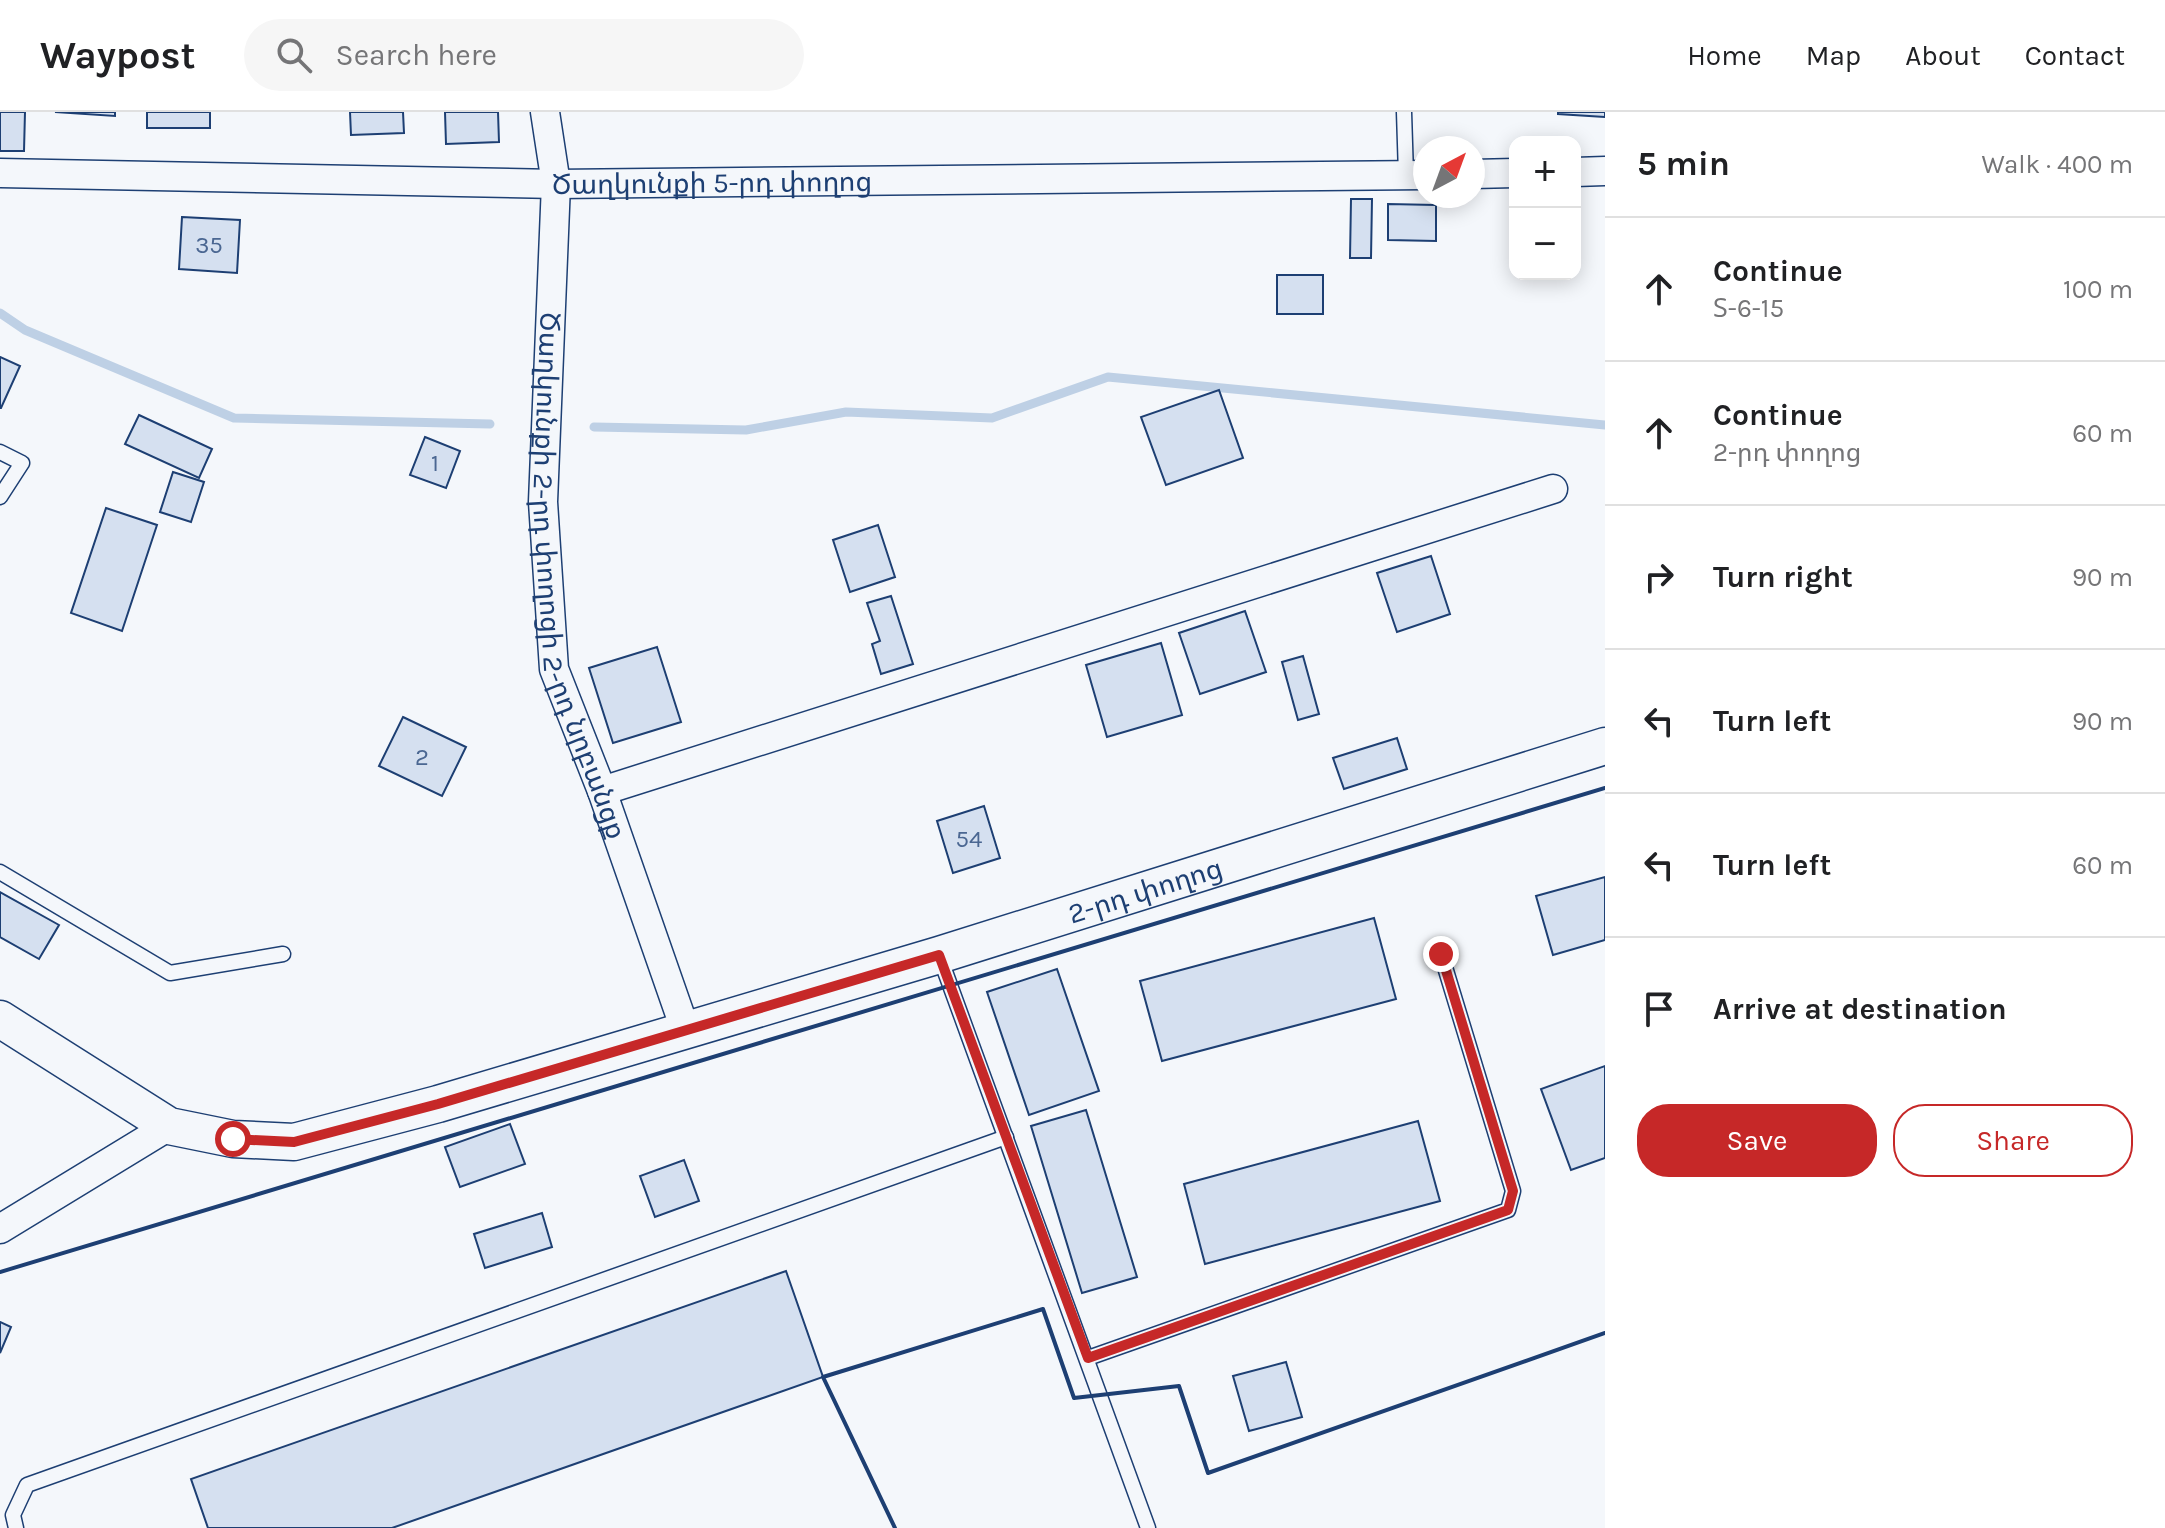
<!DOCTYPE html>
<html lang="en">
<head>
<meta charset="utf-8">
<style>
	:root { --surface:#fff; --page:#f6f6f6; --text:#202124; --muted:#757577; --line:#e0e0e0; --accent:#c62828 }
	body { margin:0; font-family:Karla,"Noto Sans Armenian",sans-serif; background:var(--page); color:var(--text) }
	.controls { position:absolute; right:24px; top:24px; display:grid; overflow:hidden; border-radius:16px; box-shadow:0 4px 20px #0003 }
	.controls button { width:72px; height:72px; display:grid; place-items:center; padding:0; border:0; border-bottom:2px solid var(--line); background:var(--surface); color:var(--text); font:40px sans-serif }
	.compass { position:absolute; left:1413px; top:24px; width:72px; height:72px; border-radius:50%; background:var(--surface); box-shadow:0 4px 20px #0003; rotate:41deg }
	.stop { position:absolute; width:24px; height:24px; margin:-18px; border:6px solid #c62828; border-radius:50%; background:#fff }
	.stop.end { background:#c62828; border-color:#fff; box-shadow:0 2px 8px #0008 }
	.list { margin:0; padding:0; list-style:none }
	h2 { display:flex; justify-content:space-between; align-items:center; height:104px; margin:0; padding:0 32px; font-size:34px }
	h2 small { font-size:26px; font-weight:400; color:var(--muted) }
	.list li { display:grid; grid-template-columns:52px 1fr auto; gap:24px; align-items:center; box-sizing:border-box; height:144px; padding:0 32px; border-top:2px solid var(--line) }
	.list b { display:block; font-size:30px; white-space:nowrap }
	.list p { margin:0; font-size:26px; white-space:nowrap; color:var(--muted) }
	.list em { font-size:26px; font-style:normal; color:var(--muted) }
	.actions { display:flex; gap:16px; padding:24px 32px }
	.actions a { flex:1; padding:18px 0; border:2px solid var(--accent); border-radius:32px; text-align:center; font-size:28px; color:var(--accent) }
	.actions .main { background:var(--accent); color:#fff }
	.icon { flex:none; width:44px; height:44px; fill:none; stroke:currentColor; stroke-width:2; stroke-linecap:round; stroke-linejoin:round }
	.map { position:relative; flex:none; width:1605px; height:1416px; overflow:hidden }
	header { display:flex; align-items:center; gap:48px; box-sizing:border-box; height:112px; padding:0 40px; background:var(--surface); border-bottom:2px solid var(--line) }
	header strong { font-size:38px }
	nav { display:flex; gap:44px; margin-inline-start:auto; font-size:28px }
	.search { width:560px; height:72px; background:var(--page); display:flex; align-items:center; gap:20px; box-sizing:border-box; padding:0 28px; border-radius:44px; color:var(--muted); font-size:30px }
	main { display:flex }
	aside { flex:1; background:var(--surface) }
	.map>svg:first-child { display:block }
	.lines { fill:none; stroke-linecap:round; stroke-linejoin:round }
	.stream { stroke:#bed0e5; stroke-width:9 }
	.building { fill:#d5e0f0; stroke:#1d3f73; stroke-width:2 }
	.service-casing { stroke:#1d3f73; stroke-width:17 }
	.minor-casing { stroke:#1d3f73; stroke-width:31 }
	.tertiary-casing { stroke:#1d3f73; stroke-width:39 }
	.service { stroke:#f4f7fb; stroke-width:14 }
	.minor { stroke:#f4f7fb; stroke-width:28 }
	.tertiary { stroke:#f4f7fb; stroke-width:36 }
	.wall { stroke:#1d3f73; stroke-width:4 }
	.route { stroke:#c62828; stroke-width:10 }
	.labels { text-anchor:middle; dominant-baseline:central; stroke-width:6; stroke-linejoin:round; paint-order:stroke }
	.number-label { font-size:24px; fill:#4b6792 }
	.street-label { font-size:28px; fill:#1d3f73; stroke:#f4f7fb }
</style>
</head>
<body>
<header>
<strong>Waypost</strong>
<div class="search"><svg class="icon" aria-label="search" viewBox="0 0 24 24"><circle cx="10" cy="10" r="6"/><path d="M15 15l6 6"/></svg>Search here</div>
<nav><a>Home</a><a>Map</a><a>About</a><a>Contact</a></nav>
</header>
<main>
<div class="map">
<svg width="1605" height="1416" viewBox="0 0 1605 1416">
	<rect width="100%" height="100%" fill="#f4f7fb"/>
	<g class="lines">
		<!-- stream -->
		<g class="stream">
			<polyline points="0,201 25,218 234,306 490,312"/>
			<polyline points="594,315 746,318 846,300 992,306 1108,265 1605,313"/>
		</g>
	</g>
	<!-- building -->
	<g class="building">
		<polygon points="0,0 25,0 24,39 0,39"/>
		<polygon points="55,0 115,0 115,4"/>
		<rect x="147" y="0" width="63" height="16"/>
		<polygon points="350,0 403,0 404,21 351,23"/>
		<polygon points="445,0 498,0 499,30 446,32"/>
		<polygon points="1558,0 1605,0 1605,5 1558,2"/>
		<polygon points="1351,87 1372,87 1371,146 1350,146"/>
		<polygon points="1388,92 1436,93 1436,129 1388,128"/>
		<polygon points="182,105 240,108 237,161 179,157"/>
		<rect x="1277" y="163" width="46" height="39"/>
		<polygon points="0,245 20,254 1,296 0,296"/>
		<polygon points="1219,278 1243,346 1166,373 1141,305"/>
		<polygon points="139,303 212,337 199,366 125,332"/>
		<polygon points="425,325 460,339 446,376 410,363"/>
		<polygon points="173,360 204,370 191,410 160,400"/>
		<polygon points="106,396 157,413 122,519 71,501"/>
		<polygon points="878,413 895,465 850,480 833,428"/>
		<polygon points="1431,444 1450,502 1397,520 1377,461"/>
		<polygon points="891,484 913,552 881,562 872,532 880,529 867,491"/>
		<polygon points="1245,499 1266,560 1200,582 1179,521"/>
		<polygon points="1161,531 1182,603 1107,625 1086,553"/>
		<polygon points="657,535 681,610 613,631 589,556"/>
		<polygon points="1303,544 1319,602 1298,608 1282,550"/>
		<polygon points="403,605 466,635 442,684 379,654"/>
		<polygon points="1397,626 1407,657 1344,677 1333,646"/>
		<polygon points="984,694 1000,746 953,761 937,709"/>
		<polygon points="1605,765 1605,828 1553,843 1536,784"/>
		<polygon points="0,780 59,813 39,847 0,825"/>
		<polygon points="1374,806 1396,887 1162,949 1140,869"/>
		<polygon points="1057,857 1099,979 1029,1003 987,880"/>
		<polygon points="1605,954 1605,1046 1571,1058 1541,977"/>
		<polygon points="1086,998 1137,1165 1082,1181 1031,1014"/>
		<polygon points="1418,1009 1440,1089 1205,1152 1184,1072"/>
		<polygon points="510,1012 525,1052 460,1075 445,1035"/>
		<polygon points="684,1048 699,1089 655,1105 640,1064"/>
		<polygon points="542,1101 552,1135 485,1156 474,1122"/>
		<polygon points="786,1159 823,1265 392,1416 208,1416 191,1367"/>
		<polygon points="0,1210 11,1215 0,1241"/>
		<polygon points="1286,1250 1302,1305 1249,1319 1233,1264"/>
	</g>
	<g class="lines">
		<defs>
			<g id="service">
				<polyline points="1404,0 1406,63"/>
				<polyline points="0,340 22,351 0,385"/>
				<polyline points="0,760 170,861 283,842"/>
				<polyline points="939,843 1148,1416"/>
				<polyline points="1088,1246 1508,1098 1513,1079 1441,842"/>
				<polyline points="16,1416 13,1403 27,1373 1006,1025"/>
			</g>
			<g id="minor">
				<path id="s1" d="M 545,0 L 556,72 L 543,390 L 554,557 L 602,679 L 685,917"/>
				<polyline points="1575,60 1605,59"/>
				<path id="s2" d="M 0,61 L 556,72 L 1425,63"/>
				<polyline points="1473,62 1515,61"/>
				<polyline points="602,679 1553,377"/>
				<polyline points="0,1117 169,1014"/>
			</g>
			<g id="tertiary">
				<path id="s3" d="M 0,907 L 169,1014 L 233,1027 L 294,1030 L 438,992 L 939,843 L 1605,634"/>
			</g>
		</defs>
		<!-- service casing -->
		<use href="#service" class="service-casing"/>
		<!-- minor casing -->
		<use href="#minor" class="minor-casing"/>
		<!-- tertiary casing -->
		<use href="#tertiary" class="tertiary-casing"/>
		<!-- service -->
		<use href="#service" class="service"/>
		<!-- minor -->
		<use href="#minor" class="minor"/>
		<!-- tertiary -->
		<use href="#tertiary" class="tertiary"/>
		<!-- wall -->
		<g class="wall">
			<polyline points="0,1160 1605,676"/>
			<polyline points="895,1416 823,1265 1043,1197 1074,1286 1179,1274 1208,1361 1605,1221"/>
		</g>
	</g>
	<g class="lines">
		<!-- route -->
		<polyline class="route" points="233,1027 294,1030 438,992 939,843 1088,1246 1508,1098 1513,1079 1441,842"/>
	</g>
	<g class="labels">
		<!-- number labels -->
		<g class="number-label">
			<text x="209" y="133">35</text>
			<text x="435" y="351">1</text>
			<text x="422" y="645">2</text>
			<text x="969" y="727">54</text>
		</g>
		<!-- street labels -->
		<g class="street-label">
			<text stroke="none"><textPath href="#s2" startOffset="712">Ծաղկունքի 5-րդ փողոց</textPath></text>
			<text stroke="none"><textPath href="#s1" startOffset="470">Ծաղկունքի 2-րդ փողոցի 2-րդ նրբանցք</textPath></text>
			<text stroke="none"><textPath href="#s3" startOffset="1214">2-րդ փողոց</textPath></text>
		</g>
	</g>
</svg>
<div class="controls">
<button>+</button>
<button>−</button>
</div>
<svg class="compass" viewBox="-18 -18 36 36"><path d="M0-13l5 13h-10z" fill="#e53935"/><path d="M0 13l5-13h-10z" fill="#757577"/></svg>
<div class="stop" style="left:233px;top:1027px"></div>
<div class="stop end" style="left:1441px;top:842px"></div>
</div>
<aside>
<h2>5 min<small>Walk · 400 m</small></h2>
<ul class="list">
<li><svg class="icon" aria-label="ahead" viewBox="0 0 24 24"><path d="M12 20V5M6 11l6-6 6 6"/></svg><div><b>Continue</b><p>Տ-6-15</p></div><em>100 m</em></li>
<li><svg class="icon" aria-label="ahead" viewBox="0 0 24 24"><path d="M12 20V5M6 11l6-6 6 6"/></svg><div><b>Continue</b><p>2-րդ փողոց</p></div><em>60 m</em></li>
<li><svg class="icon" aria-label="right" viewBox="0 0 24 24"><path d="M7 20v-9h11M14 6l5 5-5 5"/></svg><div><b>Turn right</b></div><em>90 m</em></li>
<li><svg class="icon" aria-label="left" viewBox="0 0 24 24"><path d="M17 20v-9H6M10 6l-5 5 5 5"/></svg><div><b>Turn left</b></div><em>90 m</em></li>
<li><svg class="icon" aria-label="left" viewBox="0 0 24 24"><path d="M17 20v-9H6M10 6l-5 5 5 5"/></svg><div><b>Turn left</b></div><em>60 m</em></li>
<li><svg class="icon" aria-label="arrive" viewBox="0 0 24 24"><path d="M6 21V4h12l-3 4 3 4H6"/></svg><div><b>Arrive at destination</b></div></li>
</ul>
<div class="actions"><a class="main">Save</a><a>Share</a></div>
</aside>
</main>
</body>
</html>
